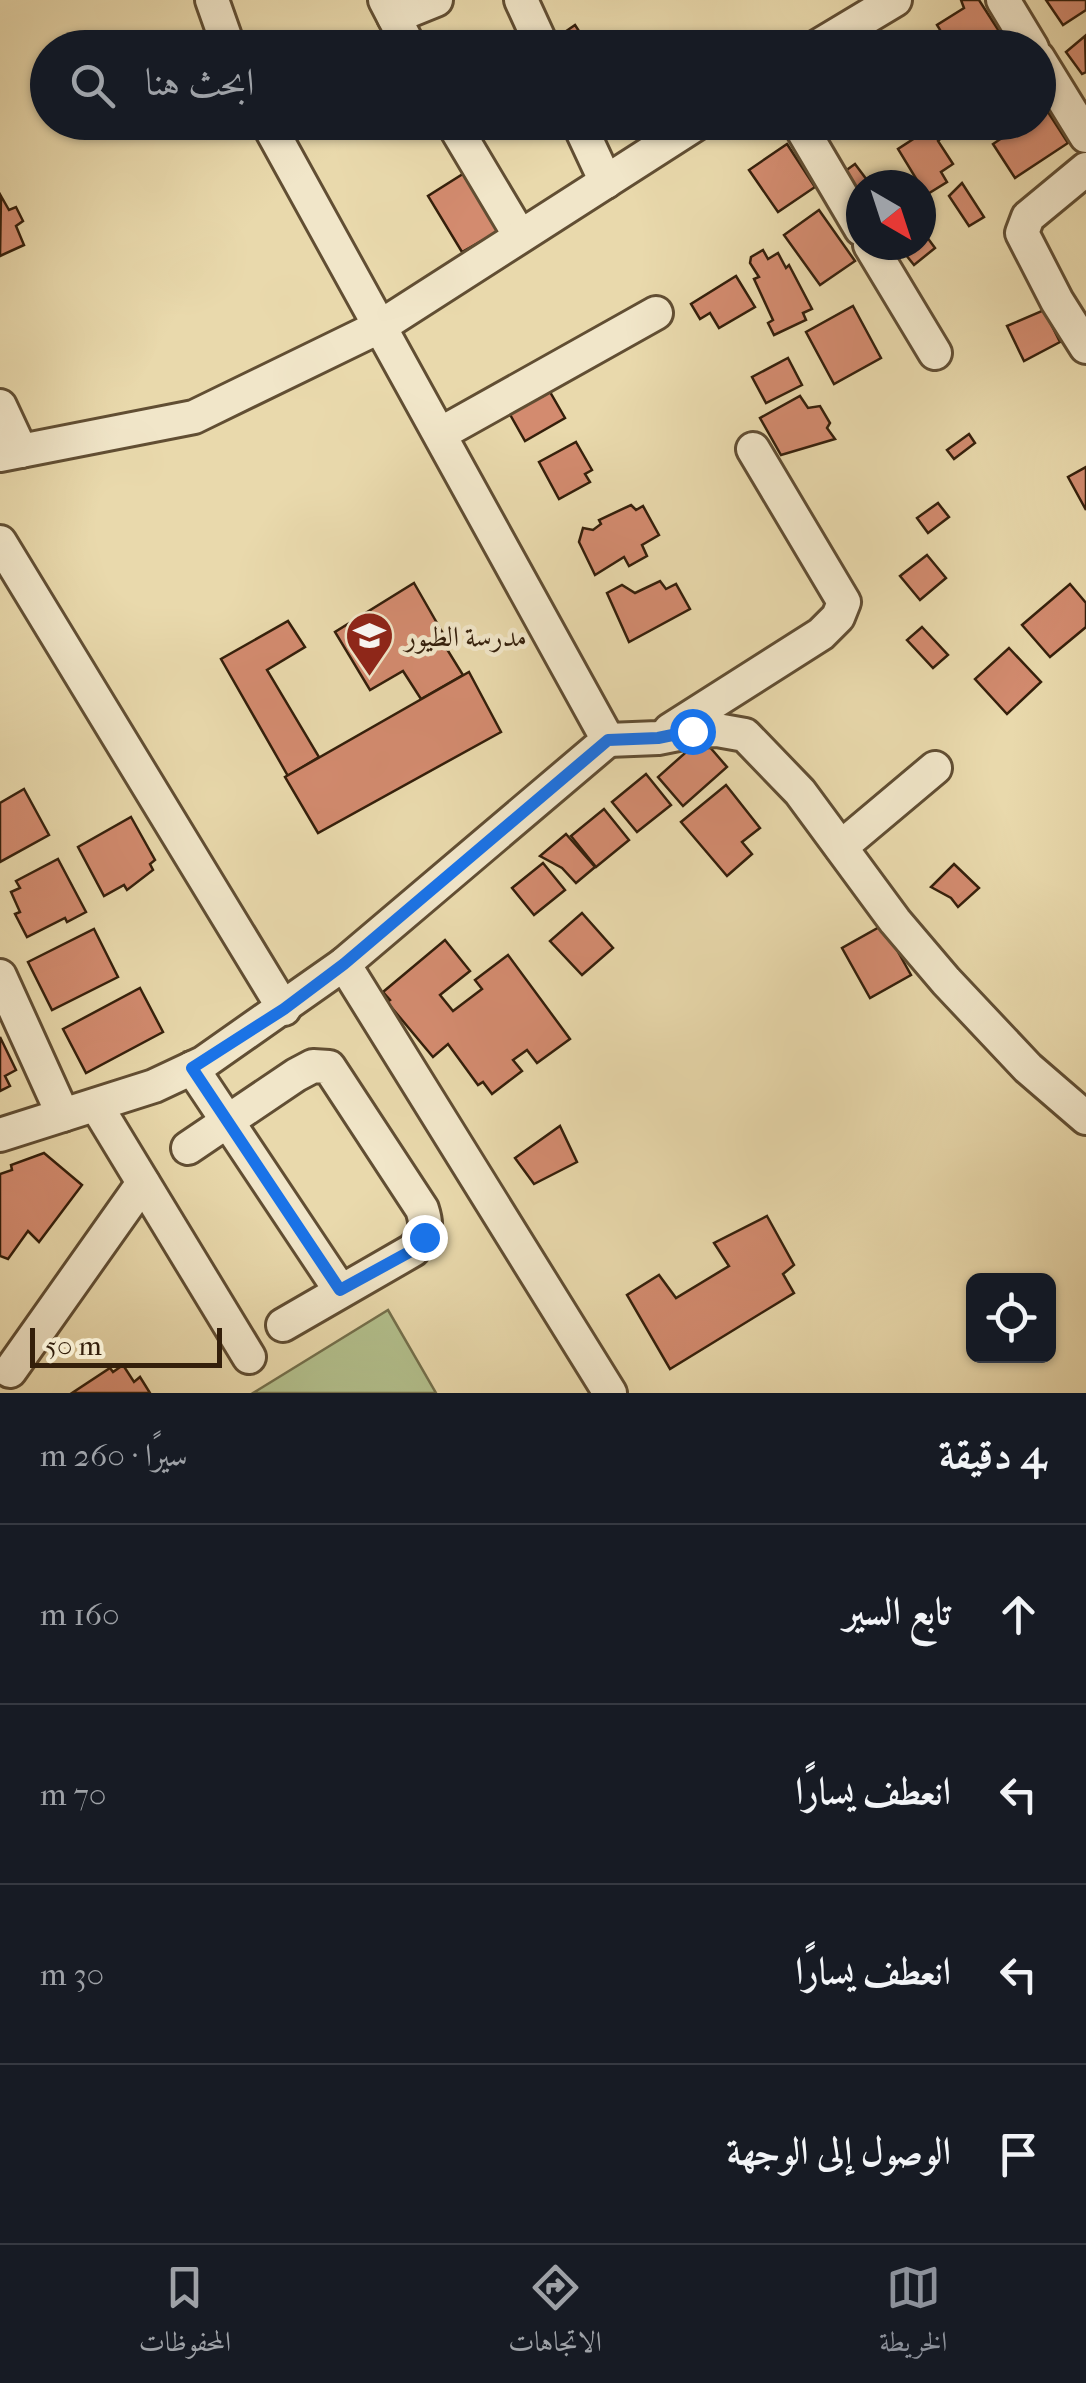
<!DOCTYPE html>
<html lang="ar">
<head>
<meta charset="utf-8">
<style>
	:root { --surface:#171b24; --page:#242831; --text:#f1f3f6; --muted:#9ea1a6; --line:#363941; --accent:#8c9099 }
	body { margin:0; font-family:"IM FELL French Canon",Amiri,serif; background:var(--page); color:var(--text); direction:rtl }
	.controls { position:absolute; right:30px; bottom:30px; display:grid; overflow:hidden; border-radius:15px; box-shadow:0 2px 8px #0004 }
	.controls button { width:90px; height:90px; display:grid; place-items:center; padding:0; border:0; border-bottom:2px solid var(--line); background:var(--surface); color:var(--text); font:50px sans-serif }
	.compass { position:absolute; left:846px; top:170px; width:90px; height:90px; border-radius:50%; background:var(--surface); box-shadow:0 2px 8px #0004; rotate:141deg }
	.scale { position:absolute; left:30px; bottom:25px; width:192px; box-sizing:border-box; padding-left:10px; border:5px solid #341f0b; border-top:0; font-size:28px; line-height:35px; white-space:nowrap; color:#341f0b; -webkit-text-stroke:8px #f1e6c9; paint-order:stroke }
	.stop { position:absolute; width:30px; height:30px; margin:-22px; border:8px solid #1a73e8; border-radius:50%; background:#fff }
	.stop.end { background:#1a73e8; border-color:#fff; box-shadow:0 2px 10px #0008 }
	.list { margin:0; padding:0; list-style:none }
	h2 { display:flex; justify-content:space-between; align-items:center; height:130px; margin:0; padding:0 40px; font-size:42px }
	h2 small { font-size:32px; font-weight:400; color:var(--muted) }
	.list li { display:grid; grid-template-columns:65px 1fr auto; gap:30px; align-items:center; box-sizing:border-box; height:180px; padding:0 40px; border-top:2px solid var(--line) }
	.list b { display:block; font-size:38px; white-space:nowrap }
	.list em { font-size:32px; font-style:normal; color:var(--muted) }
	.icon { flex:none; width:55px; height:55px; fill:none; stroke:currentColor; stroke-width:2; stroke-linecap:round; stroke-linejoin:round }
	.map { position:relative; flex:none; width:1086px; height:1393px; overflow:hidden; direction:ltr }
	.search { position:absolute; background:var(--surface); box-shadow:0 2px 8px #0004; left:30px; right:30px; top:30px; height:110px; display:flex; align-items:center; gap:25px; box-sizing:border-box; padding:0 35px; border-radius:55px; color:var(--muted); font-size:38px }
	.sheet { height:850px; background:var(--surface) }
	nav { display:flex; justify-content:space-around; align-items:center; box-sizing:border-box; height:140px; border-top:2px solid var(--line); background:var(--surface); font-size:28px; color:var(--muted) }
	nav a { display:grid; justify-items:center; gap:5px }
	nav .on { color:var(--accent) }
	.map>svg:first-child { display:block }
	.green { fill:#b3c08d; stroke:#74704c; stroke-width:2.5 }
	.building { fill:#d38b6f; stroke:#341f0b; stroke-width:2.5 }
	.lines { fill:none; stroke-linecap:round; stroke-linejoin:round }
	.minor-casing { stroke:#614e33; stroke-width:38 }
	.minor { stroke:#f1e6c9; stroke-width:32 }
	.route { stroke:#1a73e8; stroke-width:12 }
	.labels { text-anchor:middle; dominant-baseline:central; stroke-width:9; stroke-linejoin:round; paint-order:stroke }
	.poi-label { font-size:28px; fill:#341f0b; stroke:#f1e6c9; text-anchor:start }
</style>
</head>
<body>
<div class="map">
<svg width="1086" height="1393" viewBox="0 0 1086 1393">
	<rect width="100%" height="100%" fill="#e9d9ac"/>
	<filter id="stains"><feTurbulence type="fractalNoise" baseFrequency=".002" numOctaves="4"/><feColorMatrix values="0 0 0 0 .2 0 0 0 0 .09 0 0 0 0 .02 0 0 0 .5 -.17"/></filter>
	<radialGradient id="worn" r=".72"><stop offset=".6" stop-color="#630" stop-opacity="0"/><stop offset="1" stop-color="#630" stop-opacity=".3"/></radialGradient>
	<!-- green -->
	<polygon class="green" points="388,1310 436,1393 253,1393"/>
	<!-- building -->
	<g class="building">
		<polygon points="979,0 1006,42 997,48 951,48 937,25 964,8 961,0"/>
		<polygon points="1046,0 1086,0 1086,10 1063,25"/>
		<polygon points="575,25 590,48 547,48 546,45"/>
		<polygon points="1085,36 1086,72 1082,74 1066,52"/>
		<polygon points="1046,109 1068,143 1015,178 993,144 1026,122 1038,122 1038,114"/>
		<polygon points="935,125 943,136 938,141 953,164 941,172 947,182 926,195 898,149"/>
		<polygon points="787,144 815,187 778,212 749,170"/>
		<polygon points="855,164 867,180 870,177 876,185 861,185 861,199 841,174"/>
		<polygon points="466,172 501,230 462,252 428,196"/>
		<polygon points="962,183 984,217 969,226 949,196"/>
		<polygon points="1,196 9,210 16,207 23,221 16,226 24,245 0,256"/>
		<polygon points="819,210 855,261 820,285 784,235"/>
		<polygon points="921,229 935,248 914,265 898,245 921,245"/>
		<polygon points="763,250 768,259 778,253 786,268 789,265 812,309 803,313 806,320 774,335 768,323 773,320 754,279 759,277 750,263 751,257"/>
		<polygon points="736,276 755,307 719,328 710,313 700,319 691,304"/>
		<polygon points="853,306 881,358 834,384 806,332"/>
		<polygon points="1044,310 1060,342 1024,361 1007,326"/>
		<polygon points="788,358 802,385 766,403 752,377"/>
		<polygon points="536,385 543,396 550,392 565,418 525,441 504,404"/>
		<polygon points="800,396 808,408 820,406 830,423 827,428 835,439 781,455 760,418"/>
		<polygon points="969,434 975,443 954,459 947,450"/>
		<polygon points="576,442 592,470 585,474 590,482 559,499 539,462"/>
		<polygon points="1086,467 1086,510 1068,477"/>
		<polygon points="938,503 949,517 928,533 917,518"/>
		<polygon points="631,505 636,510 643,506 659,535 642,545 647,556 629,566 624,557 595,575 579,542 583,528 593,530 601,524 599,520"/>
		<polygon points="927,555 946,578 920,600 900,576"/>
		<polygon points="660,581 666,589 676,584 690,609 629,642 607,593 622,585 635,593"/>
		<polygon points="414,583 449,644 445,646 463,675 421,699 403,671 370,690 335,632"/>
		<polygon points="1070,584 1086,603 1086,627 1050,657 1022,625"/>
		<polygon points="288,621 305,647 267,670 319,757 288,776 221,659"/>
		<polygon points="922,627 948,655 933,668 907,640"/>
		<polygon points="1009,648 1041,682 1007,714 975,679"/>
		<polygon points="469,672 501,732 318,833 285,777"/>
		<polygon points="702,738 727,767 683,806 658,777"/>
		<polygon points="646,774 671,805 637,832 612,802"/>
		<polygon points="726,785 760,828 742,842 752,854 727,876 681,822"/>
		<polygon points="24,789 49,835 0,862 0,803"/>
		<polygon points="604,809 629,840 596,867 571,836"/>
		<polygon points="131,817 155,860 150,864 153,870 127,890 124,885 104,896 78,847"/>
		<polygon points="566,834 595,867 576,883 562,868 540,856"/>
		<polygon points="58,859 86,912 67,922 65,918 27,937 15,914 20,912 11,892 20,888 16,881"/>
		<polygon points="543,863 565,890 534,915 512,888"/>
		<polygon points="954,864 979,888 958,907 951,898 931,887"/>
		<polygon points="582,913 613,948 582,975 550,941"/>
		<polygon points="883,925 911,975 870,998 842,948"/>
		<polygon points="94,929 118,977 52,1010 28,962"/>
		<polygon points="445,940 470,971 440,995 453,1011 482,989 475,980 508,955 570,1039 537,1063 527,1050 513,1060 522,1071 492,1094 483,1082 478,1085 448,1044 433,1057 387,1002 390,1000 383,992"/>
		<polygon points="140,988 163,1032 86,1073 63,1029"/>
		<polygon points="0,1037 16,1070 5,1076 10,1086 0,1091"/>
		<polygon points="560,1126 577,1162 534,1184 515,1158"/>
		<polygon points="44,1153 82,1185 39,1242 28,1231 8,1259 0,1256 0,1174 12,1170 11,1165"/>
		<polygon points="767,1216 794,1265 783,1274 794,1293 670,1369 627,1295 659,1275 676,1298 729,1266 714,1243"/>
		<polygon points="123,1365 134,1382 140,1377 150,1393 72,1393 110,1368 113,1372"/>
	</g>
	<g class="lines">
		<defs>
			<g id="minor">
				<polyline points="212,0 229,48"/>
				<polyline points="385,0 410,48"/>
				<polyline points="521,0 543,48"/>
				<polyline points="1003,0 1032,48"/>
				<polyline points="394,17 436,0"/>
				<polyline points="815,48 895,0"/>
				<polyline points="1038,58 1086,136"/>
				<polyline points="452,122 520,236"/>
				<polyline points="578,122 606,182"/>
				<polyline points="798,122 861,229"/>
				<polyline points="1086,169 1028,217 1022,233 1057,301 1086,347"/>
				<polyline points="870,245 935,353"/>
				<polyline points="0,406 21,451"/>
				<polyline points="440,434 656,313"/>
				<polyline points="0,455 194,417 381,326 699,122"/>
				<polyline points="0,542 284,1009"/>
				<polyline points="670,730 821,634 838,617 844,602 753,449"/>
				<polyline points="608,740 658,738 693,731 717,730 745,735 800,792 895,921 946,981 1028,1068 1086,1118"/>
				<polyline points="841,847 935,768"/>
				<polyline points="344,964 610,1393"/>
				<polyline points="0,976 63,1115"/>
				<polyline points="192,1068 340,1290"/>
				<polyline points="96,1105 249,1357"/>
				<polyline points="0,1135 154,1086 203,1063 344,964 608,740 267,122"/>
				<path d="M 188,1148 L 296,1075 L 313,1066 L 329,1067 L 422,1209 C 428,1227 426,1235 413,1250 L 283,1325"/>
				<polyline points="10,1371 143,1183"/>
			</g>
		</defs>
		<!-- minor casing -->
		<use href="#minor" class="minor-casing"/>
		<!-- minor -->
		<use href="#minor" class="minor"/>
	</g>
	<g class="lines">
		<!-- route -->
		<polyline class="route" points="424,1237 413,1250 340,1290 192,1068 284,1009 344,964 608,740 658,738 692,731"/>
	</g>
	<!-- icons -->
	<defs>
		<symbol id="school-pin" viewBox="-11 -11 22 30"><path d="M0 17L-7.5 6A9.5 9.5 0 1 1 7.5 6Z" fill="#8f2418" stroke="#f1e6c9"/><path d="M0-5L7-2L0 1L-7-2ZM-4 1L0 2.5L4 1V4Q0 6-4 4Z" fill="#fff"/></symbol>
	</defs>
	<g fill-rule="evenodd">
		<use href="#school-pin" x="342" y="608" width="55" height="75"/>
	</g>
	<g class="labels">
		<!-- poi labels -->
		<g class="poi-label">
			<text x="405" y="636">مدرسة الطيور</text>
		</g>
	</g>
	<rect width="100%" height="100%" filter="url(#stains)"/>
	<rect width="100%" height="100%" fill="url(#worn)"/>
</svg>
<div class="controls">
<button><svg class="icon" aria-label="locate" viewBox="0 0 24 24"><circle cx="12" cy="12" r="6"/><path d="M12 2v4M12 18v4M2 12h4M18 12h4"/></svg></button>
</div>
<svg class="compass" viewBox="-18 -18 36 36"><path d="M0-13l5 13h-10z" fill="#e53935"/><path d="M0 13l5-13h-10z" fill="#9ea1a6"/></svg>
<div class="scale">50 m</div>
<div class="stop" style="left:692px;top:731px"></div>
<div class="stop end" style="left:424px;top:1237px"></div>
<div class="search"><svg class="icon" aria-label="search" viewBox="0 0 24 24"><circle cx="10" cy="10" r="6"/><path d="M15 15l6 6"/></svg>ابحث هنا</div>
</div>
<section class="sheet">
<h2>4 دقيقة<small>سيرًا · 260 m</small></h2>
<ul class="list">
<li><svg class="icon" aria-label="ahead" viewBox="0 0 24 24"><path d="M12 20V5M6 11l6-6 6 6"/></svg><div><b>تابع السير</b></div><em>160 m</em></li>
<li><svg class="icon" aria-label="left" viewBox="0 0 24 24"><path d="M17 20v-9H6M10 6l-5 5 5 5"/></svg><div><b>انعطف يسارًا</b></div><em>70 m</em></li>
<li><svg class="icon" aria-label="left" viewBox="0 0 24 24"><path d="M17 20v-9H6M10 6l-5 5 5 5"/></svg><div><b>انعطف يسارًا</b></div><em>30 m</em></li>
<li><svg class="icon" aria-label="arrive" viewBox="0 0 24 24"><path d="M6 21V4h12l-3 4 3 4H6"/></svg><div><b>الوصول إلى الوجهة</b></div></li>
</ul>
</section>
<nav>
<a class="on"><svg class="icon" aria-label="map" viewBox="0 0 24 24"><path d="M3 6l6-2 6 2 6-2v14l-6 2-6-2-6 2zM9 4v14M15 6v14"/></svg>الخريطة</a>
<a><svg class="icon" aria-label="directions" viewBox="0 0 24 24"><path d="M12 3l9 9-9 9-9-9zM9 14v-3h6M13 9l2 2-2 2"/></svg>الاتجاهات</a>
<a><svg class="icon" aria-label="saved" viewBox="0 0 24 24"><path d="M7 4h10v16l-5-4-5 4z"/></svg>المحفوظات</a>
</nav>
</body>
</html>
